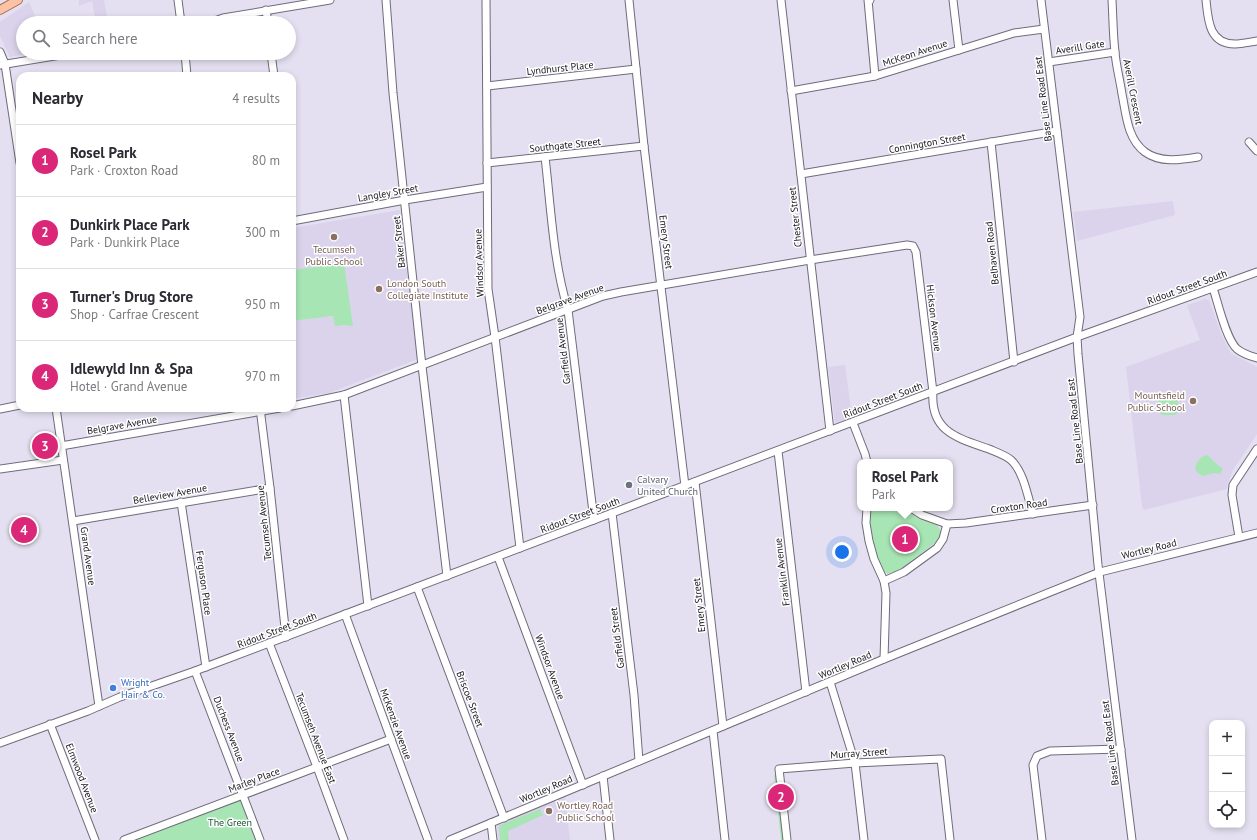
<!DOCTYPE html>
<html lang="en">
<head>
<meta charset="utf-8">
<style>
	:root { --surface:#fff; --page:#f2f2f3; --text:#2b2b33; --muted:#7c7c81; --line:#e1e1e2; --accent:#db2777 }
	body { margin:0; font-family:"PT Sans",sans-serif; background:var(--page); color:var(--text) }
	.controls { position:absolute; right:12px; bottom:12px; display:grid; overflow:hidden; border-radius:8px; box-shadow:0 2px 6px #0003 }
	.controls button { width:36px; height:36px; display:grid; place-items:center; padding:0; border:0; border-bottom:1px solid var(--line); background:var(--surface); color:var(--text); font:20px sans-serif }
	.you { position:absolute; left:842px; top:552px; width:14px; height:14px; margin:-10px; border:3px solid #fff; border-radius:50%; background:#1a73e8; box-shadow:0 0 0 6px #1a73e833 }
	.badge { display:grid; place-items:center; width:26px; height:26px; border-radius:50%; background:var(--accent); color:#fff; font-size:13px; font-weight:700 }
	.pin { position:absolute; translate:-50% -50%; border:2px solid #fff; box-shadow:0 1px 4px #0006 }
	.popup { position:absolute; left:857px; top:459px; width:96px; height:52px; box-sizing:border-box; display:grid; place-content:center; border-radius:8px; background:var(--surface); filter:drop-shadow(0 1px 3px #0005); font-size:13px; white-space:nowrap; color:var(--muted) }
	.popup b { font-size:15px; color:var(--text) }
	.popup::after { content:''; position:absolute; left:50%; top:100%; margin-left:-8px; border:8px solid transparent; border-top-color:var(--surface) }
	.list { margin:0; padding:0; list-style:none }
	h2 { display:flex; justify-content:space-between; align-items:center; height:52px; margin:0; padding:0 16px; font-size:17px }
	h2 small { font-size:13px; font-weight:400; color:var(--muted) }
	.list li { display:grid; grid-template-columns:26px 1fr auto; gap:12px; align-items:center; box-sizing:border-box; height:72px; padding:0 16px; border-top:1px solid var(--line) }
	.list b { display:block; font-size:15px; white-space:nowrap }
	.list p { margin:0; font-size:13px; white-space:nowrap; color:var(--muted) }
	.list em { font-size:13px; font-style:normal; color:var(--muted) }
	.icon { flex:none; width:22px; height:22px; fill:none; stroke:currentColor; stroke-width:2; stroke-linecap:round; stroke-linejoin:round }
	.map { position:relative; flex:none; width:1257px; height:840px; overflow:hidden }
	.search { position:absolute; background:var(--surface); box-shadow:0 2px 6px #0003; left:16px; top:16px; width:280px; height:44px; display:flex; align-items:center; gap:10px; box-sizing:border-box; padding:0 14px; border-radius:22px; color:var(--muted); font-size:15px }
	.panel { position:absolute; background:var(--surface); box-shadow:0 2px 6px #0003; left:16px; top:72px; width:280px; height:340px; border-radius:12px }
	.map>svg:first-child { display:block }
	.built { fill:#dad3eb }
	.green { fill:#a8e5b4 }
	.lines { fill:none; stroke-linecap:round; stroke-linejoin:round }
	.minor-casing { stroke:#706b7a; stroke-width:9 }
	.major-casing { stroke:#ab6b4e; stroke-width:10 }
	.minor { stroke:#fff; stroke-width:7 }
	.major { stroke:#fcc2a6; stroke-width:8 }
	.education-dot { fill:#8d6e63; stroke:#fff; stroke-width:1.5 }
	.worship-dot { fill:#6b7280; stroke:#fff; stroke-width:1.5 }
	.shop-dot { fill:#3f7fe0; stroke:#fff; stroke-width:1.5 }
	.labels { text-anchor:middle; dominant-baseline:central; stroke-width:3; stroke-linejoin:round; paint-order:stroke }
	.street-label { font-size:10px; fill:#17151b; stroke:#fff }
	.education-label { font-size:10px; fill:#785e54; stroke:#fff; text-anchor:start }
	.worship-label { font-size:10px; fill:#5b616d; stroke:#fff; text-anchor:start }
	.shop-label { font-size:10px; fill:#366cbe; stroke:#fff; text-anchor:start }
	.park-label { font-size:10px; fill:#145229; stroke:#fff }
</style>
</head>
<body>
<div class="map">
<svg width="1257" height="840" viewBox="0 0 1257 840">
	<rect width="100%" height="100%" fill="#e4e0f1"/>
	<!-- built -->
	<g class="built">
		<polygon points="79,0 104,0 108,23 96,23 92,1 79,6"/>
		<polygon points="29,2 38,23 23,23 23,53 34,53 10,57 0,36 0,22"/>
		<polygon points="1173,201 1175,215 1077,241 1073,212"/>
		<polygon points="400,210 418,359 329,393 292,399 292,321 333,316 344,263 292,270 292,228"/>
		<polygon points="1205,299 1209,300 1222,336 1229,350 1232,354 1257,367 1257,434 1233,470 1228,483 1227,489 1144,510 1142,506 1126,367 1200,340 1187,305"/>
		<polygon points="845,365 852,417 835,423 828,367"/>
		<polygon points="565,796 570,840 498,840 497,825"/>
	</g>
	<!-- green -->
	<g class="green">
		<polygon points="344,263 353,326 344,325 335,326 333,316 292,321 292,270"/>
		<polygon points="1170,395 1176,395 1179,408 1180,410 1175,415 1162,415 1156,408 1158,401"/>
		<path d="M 1206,455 C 1213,458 1216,466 1223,468 L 1220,474 L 1214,473 L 1203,476 L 1198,473 L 1195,469 C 1196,463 1200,457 1206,455 Z"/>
		<path d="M 869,508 L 904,508 L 916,517 L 937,525 L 941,531 L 940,537 L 936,542 L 898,571 L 887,574 C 873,560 871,527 869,508 Z"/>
		<polygon points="774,775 783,775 789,840 781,840"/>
		<polygon points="239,800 242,801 256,840 134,840"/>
		<polygon points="540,809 543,815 508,831 509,840 500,840 499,828 500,825"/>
	</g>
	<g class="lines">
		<defs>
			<g id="minor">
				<polyline points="178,0 181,23"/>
				<polyline points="386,0 393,93 422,366 447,576"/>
				<polyline points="486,0 488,289 495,337 520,548"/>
				<polyline points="629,0 644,146 685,486"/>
				<polyline points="781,0 830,431"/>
				<polyline points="870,0 868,0 875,76"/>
				<polyline points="953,0 959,50"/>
				<polyline points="1041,0 1080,317 1077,337 1078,354 1098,565 1132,840"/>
				<path d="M 1112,0 C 1113,17 1113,35 1115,52 C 1116,66 1120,80 1122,94 C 1126,113 1127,139 1145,152 C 1160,163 1180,160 1198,157"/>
				<path d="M 1206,0 C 1208,20 1209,44 1235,44 C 1242,44 1250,42 1257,41"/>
				<polyline points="266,10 268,23"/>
				<polyline points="209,23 223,18 330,0"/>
				<polyline points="0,52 5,64 20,163"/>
				<polyline points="185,53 187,76"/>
				<polyline points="271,53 274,76"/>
				<polyline points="1049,62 1115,52"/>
				<polyline points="0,65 73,53"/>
				<polyline points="487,86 636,69"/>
				<polyline points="791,91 875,76 1014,33 1044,29"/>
				<polyline points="991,142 1014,362"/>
				<polyline points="1249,142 1257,151"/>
				<path d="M 545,157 C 551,208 553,261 568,310 L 594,520"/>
				<polyline points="487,163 644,146"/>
				<polyline points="801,174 1057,131"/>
				<polyline points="292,221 405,200 487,187"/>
				<path d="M 1213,288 C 1218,303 1226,339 1237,349 C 1243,354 1250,356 1257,358"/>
				<polyline points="344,395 368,606"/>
				<path d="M 292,406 L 344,395 L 603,296 L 621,292 L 810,260 L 907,245 L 913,246 L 916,252 L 933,392 C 930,432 958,438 989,449 C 996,452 1005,455 1011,460 C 1024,472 1028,498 1033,514"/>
				<polyline points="56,408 99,706"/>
				<polyline points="260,408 270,488 286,637"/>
				<polyline points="0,409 20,405"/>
				<polyline points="853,423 865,454 867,462"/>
				<polyline points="61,446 280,408"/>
				<polyline points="778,451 806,692"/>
				<polyline points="0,469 63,460"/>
				<polyline points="695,482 723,726"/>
				<polyline points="181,502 206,667"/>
				<polyline points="867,508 866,523 869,541 874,559 884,581 886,593 884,659"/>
				<polyline points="911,508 922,515 947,524 966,523 1093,505"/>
				<polyline points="612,513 634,695 639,761"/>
				<polyline points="73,521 270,488"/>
				<polyline points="1239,537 1232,495 1233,485 1257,449"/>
				<polyline points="498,557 583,785"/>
				<polyline points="884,581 904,572 937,548 943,539 947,524"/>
				<polyline points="417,587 504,818"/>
				<polyline points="345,614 428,840"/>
				<polyline points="269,643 317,767 344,840"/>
				<polyline points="195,671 260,840"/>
				<polyline points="830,682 855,763 864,840"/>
				<polyline points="50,724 95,840"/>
				<polyline points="713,731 725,840"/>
				<polyline points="0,743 88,711 120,697 195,671 1077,337 1257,272"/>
				<polyline points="603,776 610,840"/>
				<polyline points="491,823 493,840"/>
				<polyline points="124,840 391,739"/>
				<polyline points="450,840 884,659 1100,572 1257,533"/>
				<polyline points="787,840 779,769 855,763 941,759 950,840"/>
				<polyline points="1042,840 1033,765 1037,756 1050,751 1121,749"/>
			</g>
			<polyline id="major" points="0,10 18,0"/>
		</defs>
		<!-- minor casing -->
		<use href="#minor" class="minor-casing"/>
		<!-- major casing -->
		<use href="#major" class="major-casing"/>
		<!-- minor -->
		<use href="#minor" class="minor"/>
		<!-- major -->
		<use href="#major" class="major"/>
	</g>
	<!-- markers -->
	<g class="education-dot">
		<circle cx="334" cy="237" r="4"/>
		<circle cx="379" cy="289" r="4"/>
		<circle cx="1193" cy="401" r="4"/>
		<circle cx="549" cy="811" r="4"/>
	</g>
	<circle class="worship-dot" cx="629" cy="485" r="4"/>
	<circle class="shop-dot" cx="113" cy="688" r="4"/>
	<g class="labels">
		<!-- street labels -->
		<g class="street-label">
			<text transform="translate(1080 47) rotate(-9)">Averill Gate</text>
			<text transform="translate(915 53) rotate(-18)">McKeon Avenue</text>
			<text transform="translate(560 68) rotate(-6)">Lyndhurst Place</text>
			<text transform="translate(1133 92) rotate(79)">Averill Crescent</text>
			<text transform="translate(1043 99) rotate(-97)">Base Line Road East</text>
			<text transform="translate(927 143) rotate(-10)">Connington Street</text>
			<text transform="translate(565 145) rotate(-6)">Southgate Street</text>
			<text transform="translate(388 193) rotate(-10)">Langley Street</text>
			<text transform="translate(795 217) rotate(-96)">Chester Street</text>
			<text transform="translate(399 242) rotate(-96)">Baker Street</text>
			<text transform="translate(666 242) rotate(83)">Emery Street</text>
			<text transform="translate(992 253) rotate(-96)">Belhaven Road</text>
			<text transform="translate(479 263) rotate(-92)">Windsor Avenue</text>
			<text transform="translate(1187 287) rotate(-20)">Ridout Street South</text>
			<text transform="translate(570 299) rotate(-20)">Belgrave Avenue</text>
			<text transform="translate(934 318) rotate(83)">Hickson Avenue</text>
			<text transform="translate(563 351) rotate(-97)">Garfield Avenue</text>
			<text transform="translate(883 400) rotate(-21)">Ridout Street South</text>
			<text transform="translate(1075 421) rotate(-96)">Base Line Road East</text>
			<text transform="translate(122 425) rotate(-10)">Belgrave Avenue</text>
			<text transform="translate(170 494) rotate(-10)">Belleview Avenue</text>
			<text transform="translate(1019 506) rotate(-8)">Croxton Road</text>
			<text transform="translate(580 515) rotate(-21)">Ridout Street South</text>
			<text transform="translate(264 523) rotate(-96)">Tecumseh Avenue</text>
			<text transform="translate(1149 549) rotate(-14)">Wortley Road</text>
			<text transform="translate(88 556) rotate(82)">Grand Avenue</text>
			<text transform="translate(782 572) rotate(-97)">Franklin Avenue</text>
			<text transform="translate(204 583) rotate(82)">Ferguson Place</text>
			<text transform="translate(699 605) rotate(-96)">Emery Street</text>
			<text transform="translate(277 630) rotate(-21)">Ridout Street South</text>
			<text transform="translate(617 638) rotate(-97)">Garfield Street</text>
			<text transform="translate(845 665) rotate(-23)">Wortley Road</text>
			<text transform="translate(550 667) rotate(70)">Windsor Avenue</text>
			<text transform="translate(470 699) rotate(69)">Briscoe Street</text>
			<text transform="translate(396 724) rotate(70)">McKenzie Avenue</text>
			<text transform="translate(229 729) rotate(69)">Duchess Avenue</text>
			<text transform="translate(316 738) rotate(69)">Tecumseh Avenue East</text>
			<text transform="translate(1110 743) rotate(-97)">Base Line Road East</text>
			<text transform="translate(859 753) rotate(-4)">Murray Street</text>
			<text transform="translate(82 778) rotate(69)">Elmwood Avenue</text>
			<text transform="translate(254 780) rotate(-21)">Marley Place</text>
			<text transform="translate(546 789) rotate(-23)">Wortley Road</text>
		</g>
		<!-- education labels -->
		<g class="education-label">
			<text x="334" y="249" text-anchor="middle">Tecumseh<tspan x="334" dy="12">Public School</tspan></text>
			<text x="387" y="283">London South<tspan x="387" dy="12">Collegiate Institute</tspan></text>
			<text x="1185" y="395" text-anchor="end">Mountsfield<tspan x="1185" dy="12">Public School</tspan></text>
			<text x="557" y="805">Wortley Road<tspan x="557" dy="12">Public School</tspan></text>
		</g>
		<!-- worship labels -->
		<g class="worship-label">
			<text x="637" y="479">Calvary<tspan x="637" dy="12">United Church</tspan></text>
		</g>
		<!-- shop labels -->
		<g class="shop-label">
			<text x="121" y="682">Wright<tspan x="121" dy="12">Hair &amp; Co.</tspan></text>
		</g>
		<!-- park labels -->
		<g class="park-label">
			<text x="230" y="822">The Green</text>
		</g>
	</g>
</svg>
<div class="controls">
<button>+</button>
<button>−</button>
<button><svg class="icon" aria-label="locate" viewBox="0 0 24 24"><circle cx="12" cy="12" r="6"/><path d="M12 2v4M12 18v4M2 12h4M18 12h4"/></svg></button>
</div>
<div class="you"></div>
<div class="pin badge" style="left:905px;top:539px">1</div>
<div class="popup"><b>Rosel Park</b>Park</div>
<div class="pin badge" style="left:781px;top:797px">2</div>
<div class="pin badge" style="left:45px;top:446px">3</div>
<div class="pin badge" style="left:24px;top:530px">4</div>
<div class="search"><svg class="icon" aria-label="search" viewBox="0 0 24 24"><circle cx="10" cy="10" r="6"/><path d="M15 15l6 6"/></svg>Search here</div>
<section class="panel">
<h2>Nearby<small>4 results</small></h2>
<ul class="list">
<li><span class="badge">1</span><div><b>Rosel Park</b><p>Park · Croxton Road</p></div><em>80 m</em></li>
<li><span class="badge">2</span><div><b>Dunkirk Place Park</b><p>Park · Dunkirk Place</p></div><em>300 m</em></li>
<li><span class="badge">3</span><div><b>Turner's Drug Store</b><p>Shop · Carfrae Crescent</p></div><em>950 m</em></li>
<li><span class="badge">4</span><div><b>Idlewyld Inn &amp; Spa</b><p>Hotel · Grand Avenue</p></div><em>970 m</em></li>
</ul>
</section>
</div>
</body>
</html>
